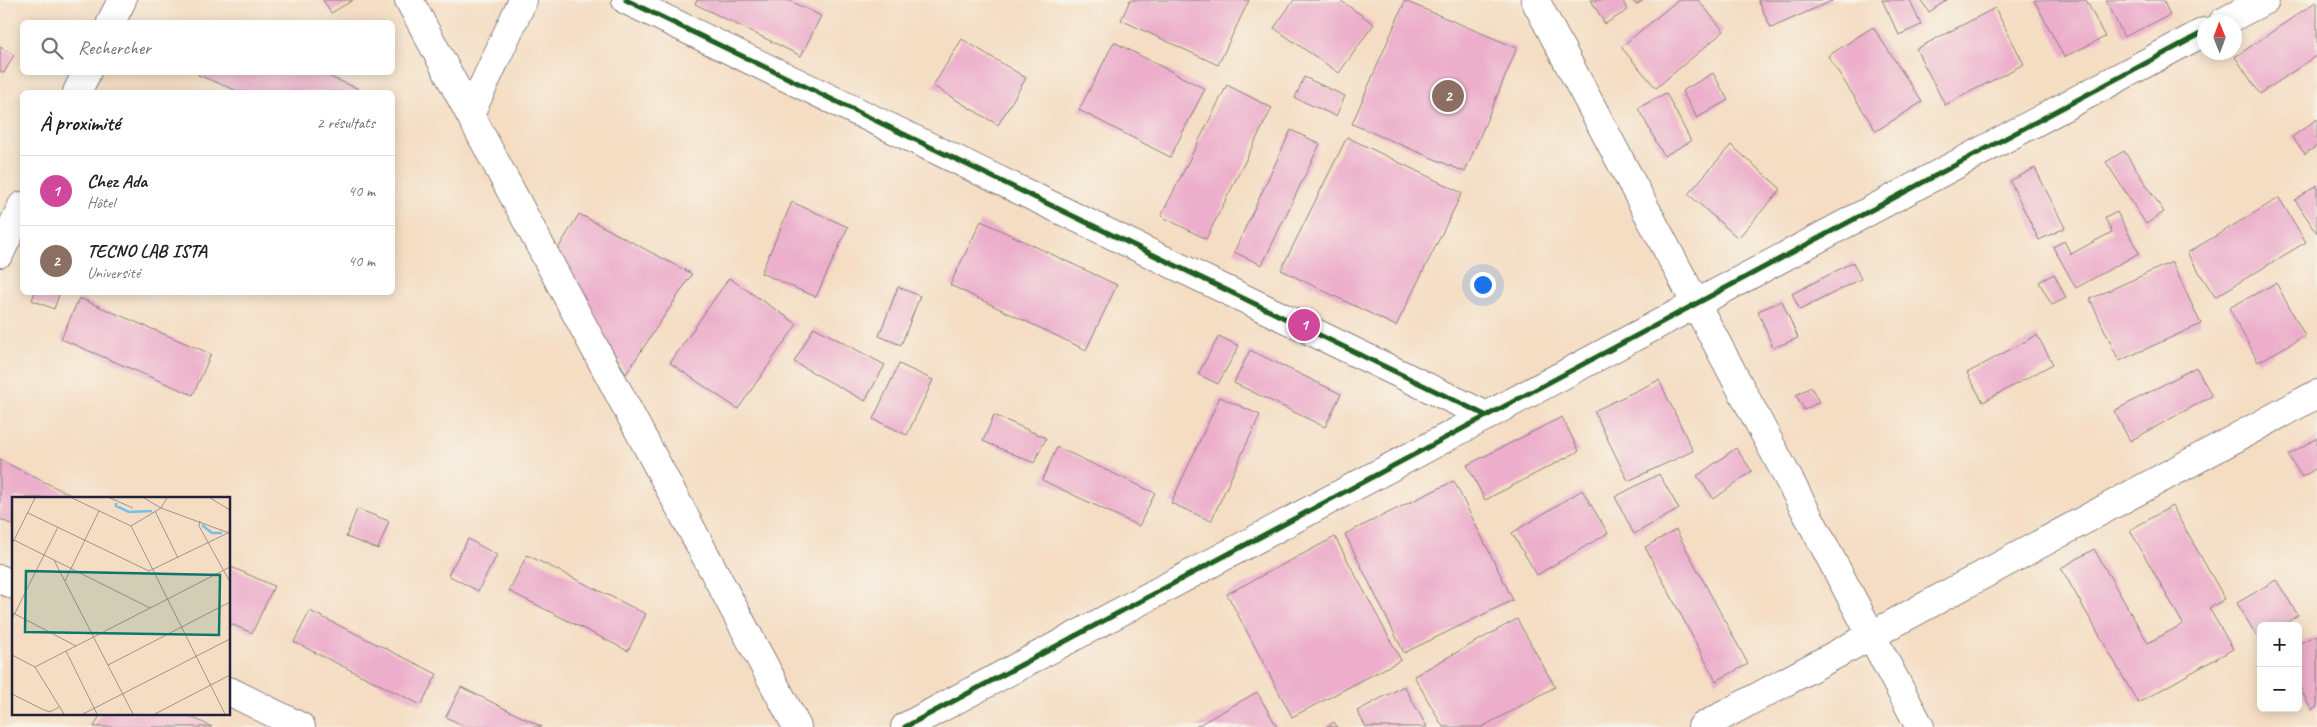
<!DOCTYPE html>
<html lang="fr">
<head>
<meta charset="utf-8">
<style>
	:root { --surface:#fff; --page:#f2f2f2; --text:#202124; --muted:#757577; --line:#e0e0e0; --accent:#1a73e8 }
	body { margin:0; font-family:Caveat,sans-serif; background:var(--page); color:var(--text) }
	.controls { position:absolute; right:15px; bottom:15px; display:grid; overflow:hidden; border-radius:8px; box-shadow:0 2px 12px #0003 }
	.controls button { width:45px; height:45px; display:grid; place-items:center; padding:0; border:0; border-bottom:1px solid var(--line); background:var(--surface); color:var(--text); font:25px sans-serif }
	.compass { position:absolute; left:2197px; top:15px; width:45px; height:45px; border-radius:50%; background:var(--surface); box-shadow:0 2px 12px #0003; rotate:359deg }
	.you { position:absolute; left:1482px; top:284px; width:18px; height:18px; margin:-12px; border:4px solid #fff; border-radius:50%; background:#1a73e8; box-shadow:0 0 0 8px #1a73e833 }
	.badge { display:grid; place-items:center; width:32px; height:32px; border-radius:50%; background:var(--accent); color:#fff; font-size:16px; font-weight:700 }
	.pin { position:absolute; translate:-50% -50%; border:2px solid #fff; box-shadow:0 1px 5px #0006 }
	.list { margin:0; padding:0; list-style:none }
	h2 { display:flex; justify-content:space-between; align-items:center; height:65px; margin:0; padding:0 20px; font-size:21px }
	h2 small { font-size:16px; font-weight:400; color:var(--muted) }
	.list li { display:grid; grid-template-columns:32px 1fr auto; gap:15px; align-items:center; box-sizing:border-box; height:70px; padding:0 20px; border-top:1px solid var(--line) }
	.list b { display:block; font-size:19px; white-space:nowrap }
	.list p { margin:0; font-size:16px; white-space:nowrap; color:var(--muted) }
	.list em { font-size:16px; font-style:normal; color:var(--muted) }
	.icon { flex:none; width:28px; height:28px; fill:none; stroke:currentColor; stroke-width:2; stroke-linecap:round; stroke-linejoin:round }
	.map { position:relative; flex:none; width:2317px; height:727px; overflow:hidden }
	.search { position:absolute; background:var(--surface); box-shadow:0 2px 12px #0003; left:20px; top:20px; width:375px; height:55px; display:flex; align-items:center; gap:12px; box-sizing:border-box; padding:0 18px; border-radius:8px; color:var(--muted); font-size:19px }
	.panel { position:absolute; background:var(--surface); box-shadow:0 2px 12px #0003; left:20px; top:90px; width:375px; height:205px; border-radius:8px }
	.map>svg:first-child { display:block }
	.building { fill:#ecaecb }
	.lines { fill:none; stroke-linecap:round; stroke-linejoin:round }
	.minor-casing { stroke:#8b807e; stroke-width:30 }
	.minor { stroke:#fff; stroke-width:28 }
	.cycleway-casing { stroke:#f7f3e8; stroke-width:8 }
	.cycleway { stroke:#1b5e20; stroke-width:5 }
	.inset-river { fill:none; stroke:#73bfed; stroke-width:2.5 }
	.inset-road { fill:none; stroke:#a0928c; stroke-width:1 }
	.view { fill:#0f766e; fill-opacity:0.15; stroke:#0f766e; stroke-width:2.5 }
	.inset-edge { fill:none; stroke:#22223b; stroke-width:2.5 }
</style>
</head>
<body>
<div class="map">
<svg width="2317" height="727" viewBox="0 0 2317 727">
	<rect width="100%" height="100%" fill="#f7f3e8"/>
	<filter id="ink" filterUnits="userSpaceOnUse"><feTurbulence type="fractalNoise" baseFrequency=".02" numOctaves="2"/><feDisplacementMap in="SourceGraphic" scale="10" xChannelSelector="R" yChannelSelector="G"/><feConvolveMatrix kernelMatrix="1 2 1 2 8 2 1 2 1" color-interpolation-filters="sRGB"/></filter>
	<filter id="wash" filterUnits="userSpaceOnUse"><feTurbulence type="fractalNoise" baseFrequency=".0096" numOctaves="4" result="noise"/><feDisplacementMap in="SourceGraphic" scale="20" xChannelSelector="R" yChannelSelector="G"/><feGaussianBlur stdDeviation="1.12" result="paint"/><feColorMatrix in="noise" values="0 0 0 0 0 0 0 0 0 0 0 0 0 0 0 0 0 1.4 0 .05"/><feComposite in="paint" operator="in"/></filter>
	<g filter="url(#wash)">
		<rect width="100%" height="100%" fill="#f4ddc2"/>
		<g id="blocks">
			<!-- building -->
			<g class="building">
				<polygon points="323,0 353,0 331,13"/>
				<polygon points="697,0 788,0 821,16 801,56 695,4"/>
				<polygon points="1130,0 1249,0 1218,65 1121,20"/>
				<polygon points="1294,0 1340,0 1374,24 1339,73 1274,28"/>
				<polygon points="1591,0 1622,0 1628,10 1605,24"/>
				<polygon points="1633,0 1644,0 1636,5"/>
				<polygon points="1678,0 1698,0 1724,31 1656,88 1621,47"/>
				<polygon points="1758,0 1834,0 1771,28"/>
				<polygon points="1882,0 1910,0 1921,25 1899,35"/>
				<polygon points="1921,0 1947,0 1929,12"/>
				<polygon points="2034,0 2086,0 2105,37 2064,57"/>
				<polygon points="2106,0 2163,0 2170,15 2124,37"/>
				<polygon points="1405,1 1517,48 1465,172 1352,124"/>
				<polygon points="2317,1 2317,55 2260,94 2235,57"/>
				<polygon points="1995,8 2024,64 1945,105 1916,49"/>
				<polygon points="1873,27 1922,102 1876,131 1828,56"/>
				<polygon points="962,39 1026,78 998,125 933,86"/>
				<polygon points="1114,42 1205,89 1170,157 1079,110"/>
				<polygon points="0,47 14,55 4,73 0,71"/>
				<polygon points="199,72 318,72 359,89 357,92 240,92 198,75"/>
				<polygon points="1713,73 1728,100 1697,118 1682,91"/>
				<polygon points="1304,77 1345,96 1336,116 1295,98"/>
				<polygon points="1227,85 1272,108 1206,239 1161,216"/>
				<polygon points="1666,93 1691,141 1664,156 1638,108"/>
				<polygon points="2317,119 2317,146 2305,154 2292,137"/>
				<polygon points="1291,130 1320,144 1262,265 1234,252"/>
				<polygon points="1347,137 1462,193 1396,326 1281,270"/>
				<polygon points="1731,145 1781,189 1738,238 1688,194"/>
				<polygon points="2124,151 2164,212 2146,224 2106,162"/>
				<polygon points="2035,168 2065,228 2039,240 2010,181"/>
				<polygon points="2317,185 2317,233 2295,200"/>
				<polygon points="2279,198 2306,242 2215,297 2187,253"/>
				<polygon points="792,202 848,227 816,297 761,273"/>
				<polygon points="2117,212 2139,253 2076,288 2053,247 2064,241 2071,254 2112,232 2105,218"/>
				<polygon points="579,214 692,274 626,374 556,252"/>
				<polygon points="981,221 1117,285 1086,350 950,285"/>
				<polygon points="1853,262 1861,279 1800,310 1792,294"/>
				<polygon points="2172,262 2201,324 2119,361 2090,299"/>
				<polygon points="2054,274 2066,298 2052,305 2039,282"/>
				<polygon points="729,278 797,324 738,409 670,363"/>
				<polygon points="2276,283 2305,336 2258,362 2229,308"/>
				<polygon points="898,287 920,296 901,345 879,336"/>
				<polygon points="35,292 60,292 54,309 32,300"/>
				<polygon points="79,298 211,354 193,395 61,339"/>
				<polygon points="1782,301 1798,338 1773,348 1758,311"/>
				<polygon points="814,327 885,365 865,401 794,362"/>
				<polygon points="2037,335 2053,364 1983,402 1967,373"/>
				<polygon points="1219,336 1239,346 1218,384 1198,374"/>
				<polygon points="1250,350 1341,394 1325,427 1234,383"/>
				<polygon points="899,364 933,380 907,435 873,419"/>
				<polygon points="2196,367 2212,396 2130,441 2114,411"/>
				<polygon points="1659,380 1693,451 1628,481 1594,411"/>
				<polygon points="1811,387 1819,402 1804,410 1796,395"/>
				<polygon points="1220,397 1260,415 1211,521 1171,503"/>
				<polygon points="994,415 1046,438 1034,463 983,441"/>
				<polygon points="1562,417 1579,451 1485,500 1467,465"/>
				<polygon points="2317,438 2317,468 2302,477 2288,455"/>
				<polygon points="1057,447 1155,493 1139,526 1042,480"/>
				<polygon points="1736,448 1752,471 1714,499 1697,476"/>
				<polygon points="0,460 77,498 14,498 14,526 0,519"/>
				<polygon points="1659,474 1679,509 1634,534 1615,497"/>
				<polygon points="1454,481 1513,600 1404,653 1345,534"/>
				<polygon points="1582,490 1608,533 1537,575 1512,533"/>
				<polygon points="2172,506 2225,599 2209,608 2233,649 2138,703 2061,568 2094,549 2148,643 2183,624 2130,530"/>
				<polygon points="357,509 389,521 378,549 346,537"/>
				<polygon points="1676,530 1748,664 1716,681 1645,547"/>
				<polygon points="1335,537 1401,660 1292,717 1227,594"/>
				<polygon points="468,539 497,555 478,591 448,575"/>
				<polygon points="527,555 646,614 628,651 509,591"/>
				<polygon points="229,566 274,586 252,633 229,623"/>
				<polygon points="2276,580 2298,615 2282,626 2261,626 2259,640 2237,603"/>
				<polygon points="310,611 437,674 421,705 294,642"/>
				<polygon points="1517,619 1555,687 1482,727 1443,727 1414,676"/>
				<polygon points="2317,635 2317,707 2311,710 2298,683 2298,644"/>
				<polygon points="1404,686 1427,727 1366,727 1357,711"/>
				<polygon points="461,687 542,727 466,727 446,717"/>
				<polygon points="1257,692 1277,727 1195,727"/>
				<polygon points="101,713 183,713 212,727 94,727"/>
				<polygon points="1334,722 1337,727 1326,727"/>
			</g>
		</g>
	</g>
	<g filter="url(#ink)">
		<use href="#blocks" fill-opacity="0" stroke="#8b807e" stroke-width="1"/>
		<g class="lines">
			<defs>
				<g id="minor">
					<polyline points="409,0 797,727"/>
					<polyline points="626,0 1487,416"/>
					<polyline points="1535,0 1920,727"/>
					<polyline points="111,22 122,0"/>
					<polyline points="2223,22 2265,0"/>
					<polyline points="77,92 87,72"/>
					<polyline points="470,114 523,0"/>
					<polyline points="0,253 22,206"/>
					<polyline points="0,579 14,585"/>
					<polyline points="229,691 301,727"/>
					<polyline points="905,727 2204,32"/>
					<polyline points="1702,727 2317,394"/>
				</g>
			</defs>
			<!-- minor casing -->
			<use href="#minor" class="minor-casing"/>
			<!-- minor -->
			<use href="#minor" class="minor"/>
			<defs>
				<g id="cycleway">
					<polyline points="626,0 1487,416"/>
					<polyline points="905,727 2204,32"/>
				</g>
			</defs>
			<!-- cycleway casing -->
			<use href="#cycleway" class="cycleway-casing"/>
			<!-- cycleway -->
			<use href="#cycleway" class="cycleway"/>
		</g>
	</g>
	<!-- overview -->
	<g transform="translate(12 497)">
		<rect width="218" height="218" fill="#f4ddc2"/>
		<path class="inset-river" d="M 104,6 L 104,9 L 117,15 L 140,14M 190,28 L 200,36 L 210,36"/>
		<path class="inset-road" d="M 60,1 L 119,29 L 213,217M 98,1 L 121,11M 132,1 L 149,11 L 217,36M 198,1 L 218,13M 143,14 L 166,61M 16,16 L 137,74 L 218,35M 188,24 L 187,29 L 218,85M 119,29 L 149,11 L 155,1M 0,42 L 138,111M 0,47 L 23,1M 42,63 L 121,217M 53,84 L 87,14M 1,116 L 64,149M 0,122 L 46,30M 54,154 L 85,217M 0,158 L 23,170 L 52,217M 96,168 L 218,105M 23,170 L 218,70M 0,197 L 32,213 L 38,215 L 47,210M 71,217 L 218,142M 143,217 L 218,178"/>
		<path class="view" d="M 14,74 L 208,78 L 207,138 L 13,135 Z"/>
		<rect width="218" height="218" class="inset-edge"/>
	</g>
</svg>
<div class="controls">
<button>+</button>
<button>−</button>
</div>
<svg class="compass" viewBox="-18 -18 36 36"><path d="M0-13l5 13h-10z" fill="#e53935"/><path d="M0 13l5-13h-10z" fill="#757577"/></svg>
<div class="you"></div>
<div class="pin badge" style="left:1304px;top:325px;background:#d1479c">1</div>
<div class="pin badge" style="left:1448px;top:96px;background:#8d6e63">2</div>
<div class="search"><svg class="icon" aria-label="search" viewBox="0 0 24 24"><circle cx="10" cy="10" r="6"/><path d="M15 15l6 6"/></svg>Rechercher</div>
<section class="panel">
<h2>À proximité<small>2 résultats</small></h2>
<ul class="list">
<li><span class="badge" style="background:#d1479c">1</span><div><b>Chez Ada</b><p>Hôtel</p></div><em>40 m</em></li>
<li><span class="badge" style="background:#8d6e63">2</span><div><b>TECNO LAB ISTA</b><p>Université</p></div><em>40 m</em></li>
</ul>
</section>
</div>
</body>
</html>
